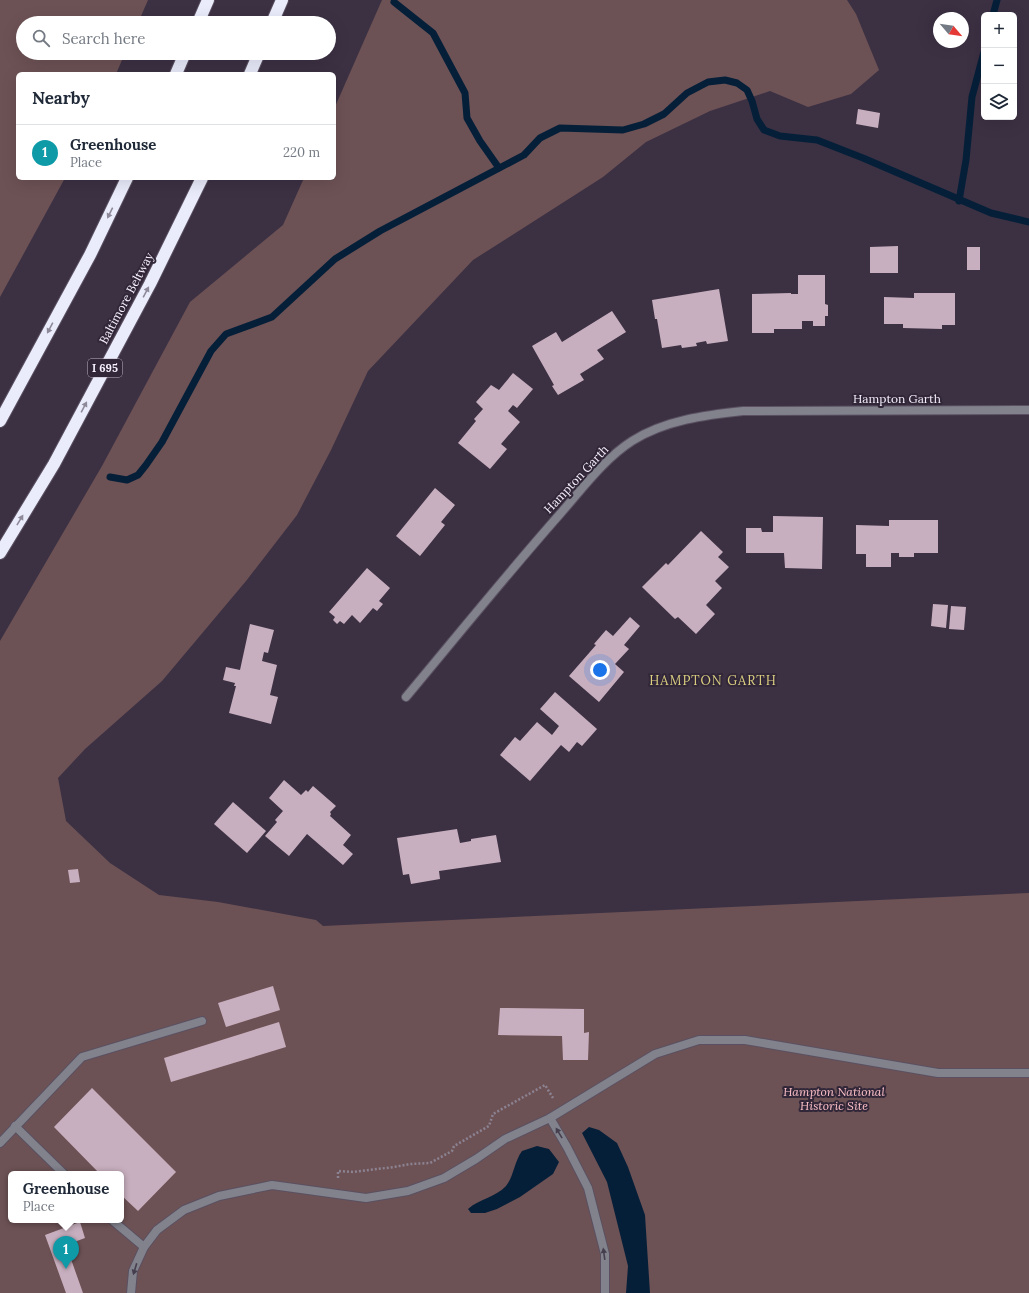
<!DOCTYPE html>
<html lang="en">
<head>
<meta charset="utf-8">
<style>
	:root { --surface:#fff; --page:#f6f6f7; --text:#1f2937; --muted:#747a83; --line:#e0e1e3; --accent:#111827 }
	body { margin:0; font-family:Lora,serif; background:var(--page); color:var(--text) }
	.controls { position:absolute; right:12px; top:12px; display:grid; overflow:hidden; border-radius:6px; box-shadow:0 4px 16px #0002 }
	.controls button { width:36px; height:36px; display:grid; place-items:center; padding:0; border:0; border-bottom:1px solid var(--line); background:var(--surface); color:var(--text); font:20px sans-serif }
	.compass { position:absolute; left:933px; top:12px; width:36px; height:36px; border-radius:50%; background:var(--surface); box-shadow:0 4px 16px #0002; rotate:119deg }
	.you { position:absolute; left:600px; top:670px; width:14px; height:14px; margin:-10px; border:3px solid #fff; border-radius:50%; background:#1a73e8; box-shadow:0 0 0 6px #1a73e833 }
	.badge { display:grid; place-items:center; width:26px; height:26px; border-radius:50%; background:var(--accent); color:#fff; font-size:13px; font-weight:700 }
	.pin { position:absolute; translate:-50% -33px; filter:drop-shadow(0 1px 2px #0008) }
	.pin::after { content:''; position:absolute; top:21px; width:14px; height:12px; background:inherit; clip-path:polygon(0 0,100% 0,50% 100%) }
	.popup { position:absolute; left:8px; top:1171px; width:116px; height:52px; box-sizing:border-box; display:grid; place-content:center; border-radius:6px; background:var(--surface); filter:drop-shadow(0 1px 3px #0005); font-size:13px; white-space:nowrap; color:var(--muted) }
	.popup b { font-size:15px; color:var(--text) }
	.popup::after { content:''; position:absolute; left:50%; top:100%; margin-left:-8px; border:8px solid transparent; border-top-color:var(--surface) }
	.list { margin:0; padding:0; list-style:none }
	h2 { display:flex; justify-content:space-between; align-items:center; height:52px; margin:0; padding:0 16px; font-size:17px }
	h2 small { font-size:13px; font-weight:400; color:var(--muted) }
	.list li { display:grid; grid-template-columns:26px 1fr auto; gap:12px; align-items:center; box-sizing:border-box; height:56px; padding:0 16px; border-top:1px solid var(--line) }
	.list b { display:block; font-size:15px; white-space:nowrap }
	.list p { margin:0; font-size:13px; white-space:nowrap; color:var(--muted) }
	.list em { font-size:13px; font-style:normal; color:var(--muted) }
	.icon { flex:none; width:22px; height:22px; fill:none; stroke:currentColor; stroke-width:2; stroke-linecap:round; stroke-linejoin:round }
	.map { position:relative; flex:none; width:1029px; height:1293px; overflow:hidden }
	.search { position:absolute; background:var(--surface); box-shadow:0 4px 16px #0002; left:16px; top:16px; width:320px; height:44px; display:flex; align-items:center; gap:10px; box-sizing:border-box; padding:0 14px; border-radius:22px; color:var(--muted); font-size:15px }
	.panel { position:absolute; background:var(--surface); box-shadow:0 4px 16px #0002; left:16px; top:72px; width:320px; height:108px; border-radius:6px }
	.map>svg:first-child { display:block }
	.green { fill:#6d5255; fill-rule:evenodd }
	.water { fill:#061f39 }
	.lines { fill:none; stroke-linecap:round; stroke-linejoin:round }
	.stream { stroke:#061f39; stroke-width:7 }
	.building { fill:#c8afbf }
	.lane-casing { stroke:#5a5061; stroke-width:10 }
	.street-casing { stroke:#5a5061; stroke-width:10 }
	.highway-casing { stroke:#5a5061; stroke-width:14 }
	.path { stroke:#8c8392; stroke-width:2.5; stroke-dasharray:2 2; stroke-linecap:butt }
	.lane { stroke:#81828c; stroke-width:8 }
	.street { stroke:#81828c; stroke-width:8 }
	.highway { stroke:#eaecfc; stroke-width:12 }
	.oneway { fill:#8e8a9a }
	.oneway2 { fill:#453e4e }
	.labels { text-anchor:middle; dominant-baseline:central; stroke-width:4; stroke-linejoin:round; paint-order:stroke }
	.shield { fill:#312739; stroke:#bcb4c2; stroke-width:1 }
	.shield-label { font-size:11px; font-weight:bold; fill:#f7f0fc }
	.street-label { font-size:12px; fill:#f7f0fc; stroke:#312739 }
	.park-label { font-size:12px; font-style:italic; fill:#fdc0c8; stroke:#312739 }
	.neighbourhood-label { font-size:13px; letter-spacing:1px; fill:#dccf81; stroke:#312739 }
</style>
</head>
<body>
<div class="map">
<svg width="1029" height="1293" viewBox="0 0 1029 1293">
	<rect width="100%" height="100%" fill="#3c3143"/>
	<!-- green -->
	<g class="green">
		<polygon points="0,0 148,0 138,23 23,23 23,53 125,53 116,74 18,74 18,178 65,178 0,297"/>
		<path d="M 382,0 L 847,0 L 856,14 L 879,70 L 851,94 L 808,107 L 770,91 L 710,111 L 646,142 L 603,177 L 473,260 L 368,371 L 331,450 L 297,515 L 246,581 L 162,681 L 85,749 L 58,778 L 66,821 L 110,863 L 159,895 L 218,902 L 316,920 L 323,926 L 1029,893 L 1029,1293 L 0,1293 L 0,641 L 102,466 L 190,302 L 283,225 L 304,178 L 334,178 L 334,109 ZM 11,1174 L 121,1174 L 121,1220 L 11,1220 Z"/>
	</g>
	<!-- water -->
	<g class="water">
		<polygon points="589,1127 599,1130 617,1143 628,1167 645,1215 650,1293 626,1293 628,1266 607,1182 582,1133"/>
		<path d="M 537,1146 L 549,1149 L 559,1162 L 553,1174 L 520,1197 L 497,1209 L 485,1213 L 471,1213 L 468,1209 C 479,1199 496,1197 506,1186 C 514,1176 514,1162 522,1151 Z"/>
	</g>
	<g class="lines">
		<!-- stream -->
		<g class="stream">
			<polyline points="394,2 433,33 465,93 467,118 480,141 499,168"/>
			<polyline points="993,15 997,0"/>
			<polyline points="959,201 966,160 972,97 984,52"/>
			<polyline points="110,477 127,480 138,475 146,465 162,442 211,351 226,334 272,317 335,259 380,231 524,155 540,138 560,128 623,130 644,124 664,114 687,93 708,82 725,80 737,83 747,90 752,101 757,119 764,130 780,136 817,140 863,158 991,213 1029,222"/>
		</g>
	</g>
	<!-- building -->
	<g class="building">
		<polygon points="858,109 880,113 878,128 856,124"/>
		<polygon points="898,246 898,273 870,273 870,247"/>
		<rect x="967" y="247" width="13" height="23"/>
		<polygon points="798,275 825,275 825,304 828,305 828,316 825,316 825,326 813,326 813,321 802,321 802,329 774,329 774,333 752,333 752,294 791,293 791,294 798,294"/>
		<polygon points="719,289 728,341 707,344 706,341 696,343 697,346 682,348 681,345 662,348 657,319 655,319 652,300"/>
		<polygon points="914,293 955,293 955,325 942,325 942,329 903,328 903,324 884,324 884,297 914,298"/>
		<polygon points="612,311 626,332 597,350 604,359 580,374 584,380 558,395 552,386 554,385 532,346 556,332 562,342"/>
		<polygon points="513,373 533,389 517,408 513,405 508,411 520,422 501,444 507,449 490,469 458,443 476,421 474,419 483,409 476,402 491,385 499,390"/>
		<polygon points="435,488 455,505 441,522 445,525 420,556 396,536"/>
		<polygon points="773,516 823,517 822,569 785,568 784,553 746,553 746,528 761,528 762,532 773,532"/>
		<polygon points="889,520 938,520 938,553 914,553 914,557 899,557 899,553 891,553 891,567 866,567 866,554 856,554 856,525 889,526"/>
		<polygon points="701,531 723,552 718,557 729,567 715,581 722,588 706,605 715,614 696,634 678,617 675,619 642,587 666,563 668,565"/>
		<polygon points="367,568 390,588 379,601 383,604 377,611 373,608 360,623 352,615 344,624 340,621 337,624 333,620 335,617 329,612"/>
		<polygon points="933,604 948,605 946,628 931,626"/>
		<polygon points="951,606 966,607 964,630 949,629"/>
		<polygon points="630,617 640,626 624,645 629,649 615,664 624,672 599,702 569,676 596,645 594,644 606,630 613,636"/>
		<polygon points="250,624 274,630 268,653 264,652 262,661 277,665 270,695 278,697 271,724 229,713 236,686 234,686 235,683 223,680 226,667 240,670"/>
		<polygon points="555,692 597,729 582,746 577,742 569,752 561,745 530,781 500,755 515,737 520,741 537,722 552,735 559,726 540,709"/>
		<polygon points="284,780 301,795 306,790 308,792 313,786 336,806 330,812 331,814 330,816 351,835 343,845 353,854 343,865 307,834 289,856 265,836 277,822 275,820 283,811 269,798"/>
		<polygon points="233,802 266,831 247,853 214,824"/>
		<polygon points="457,829 460,843 471,841 471,839 496,835 501,862 439,871 440,879 411,884 409,874 403,875 397,838"/>
		<polygon points="78,869 80,882 70,883 68,870"/>
		<polygon points="273,986 280,1010 226,1027 218,1003"/>
		<polygon points="500,1008 584,1009 584,1033 589,1032 588,1060 563,1060 562,1036 498,1035"/>
		<polygon points="279,1022 286,1047 171,1082 164,1058"/>
		<polygon points="92,1088 176,1172 138,1211 121,1195 121,1174 100,1174 54,1127"/>
		<polygon points="80,1222 85,1238 66,1245 83,1293 66,1293 45,1235"/>
	</g>
	<g class="lines">
		<defs>
			<g id="lane">
				<polyline points="550,1118 567,1147 588,1188 605,1254 605,1293"/>
				<polyline points="15,1126 64,1174"/>
				<polyline points="0,1143 82,1057 202,1021"/>
				<polyline points="112,1220 144,1247"/>
				<polyline points="131,1293 133,1271 144,1247 157,1230 184,1210 219,1196 272,1185 366,1198 408,1191 444,1178 476,1159 505,1139 550,1118 655,1054 699,1040 745,1040 938,1073 1029,1073"/>
			</g>
			<path id="street" d="M 406,697 C 457,636 507,574 560,514 C 582,489 604,459 632,441 C 665,420 706,415 743,411 L 1029,410"/>
			<g id="highway">
				<polyline points="198,23 208,0"/>
				<polyline points="272,23 282,0"/>
				<polyline points="176,74 185,53"/>
				<polyline points="250,74 259,53"/>
				<polyline points="0,421 90,255 127,178"/>
				<polyline points="0,553 54,464 150,284 202,178"/>
			</g>
		</defs>
		<!-- lane casing -->
		<use href="#lane" class="lane-casing"/>
		<!-- street casing -->
		<use href="#street" class="street-casing"/>
		<!-- highway casing -->
		<use href="#highway" class="highway-casing"/>
		<!-- path -->
		<polyline class="path" points="338,1178 338,1171 353,1172 394,1167 410,1164 430,1163 452,1151 454,1146 489,1126 493,1114 545,1085 553,1098"/>
		<!-- lane -->
		<use href="#lane" class="lane"/>
		<!-- street -->
		<use href="#street" class="street"/>
		<!-- highway -->
		<use href="#highway" class="highway"/>
	</g>
	<!-- one-way arrows -->
	<defs><path id="oneway-solid" d="M-6-.8H1V-3.2L6.5 0L1 3.2V.8H-6Z"/></defs>
	<g class="oneway">
		<use href="#oneway-solid" transform="translate(110 213) rotate(116)"/>
		<use href="#oneway-solid" transform="translate(146 292) rotate(-62)"/>
		<use href="#oneway-solid" transform="translate(50 328) rotate(118)"/>
		<use href="#oneway-solid" transform="translate(84 407) rotate(-62)"/>
		<use href="#oneway-solid" transform="translate(20 520) rotate(-59)"/>
	</g>
	<g class="oneway2">
		<use href="#oneway-solid" transform="translate(559 1133) rotate(-121)"/>
		<use href="#oneway-solid" transform="translate(604 1254) rotate(-98)"/>
		<use href="#oneway-solid" transform="translate(135 1269) rotate(107)"/>
	</g>
	<g class="labels">
		<!-- shield labels -->
		<rect class="shield" x="88" y="359" width="34" height="18" rx="3"/>
		<g class="shield-label">
			<text x="105" y="368">I 695</text>
		</g>
		<!-- street labels -->
		<g class="street-label">
			<text transform="translate(126 298) rotate(-62)">Baltimore Beltway</text>
			<text x="897" y="398">Hampton Garth</text>
			<text transform="translate(576 479) rotate(-47)">Hampton Garth</text>
		</g>
		<!-- park labels -->
		<g class="park-label">
			<text x="834" y="1091">Hampton National<tspan x="834" dy="14">Historic Site</tspan></text>
		</g>
		<!-- neighbourhood labels -->
		<g class="neighbourhood-label">
			<text x="713" y="680">HAMPTON GARTH</text>
		</g>
	</g>
</svg>
<div class="controls">
<button>+</button>
<button>−</button>
<button><svg class="icon" aria-label="layers" viewBox="0 0 24 24"><path d="M12 4l9 5-9 5-9-5zM3 14l9 5 9-5"/></svg></button>
</div>
<svg class="compass" viewBox="-18 -18 36 36"><path d="M0-13l5 13h-10z" fill="#e53935"/><path d="M0 13l5-13h-10z" fill="#747a83"/></svg>
<div class="you"></div>
<div class="pin badge" style="left:66px;top:1269px;background:#0f9aa8">1</div>
<div class="popup"><b>Greenhouse</b>Place</div>
<div class="search"><svg class="icon" aria-label="search" viewBox="0 0 24 24"><circle cx="10" cy="10" r="6"/><path d="M15 15l6 6"/></svg>Search here</div>
<section class="panel">
<h2>Nearby<small></small></h2>
<ul class="list">
<li><span class="badge" style="background:#0f9aa8">1</span><div><b>Greenhouse</b><p>Place</p></div><em>220 m</em></li>
</ul>
</section>
</div>
</body>
</html>
